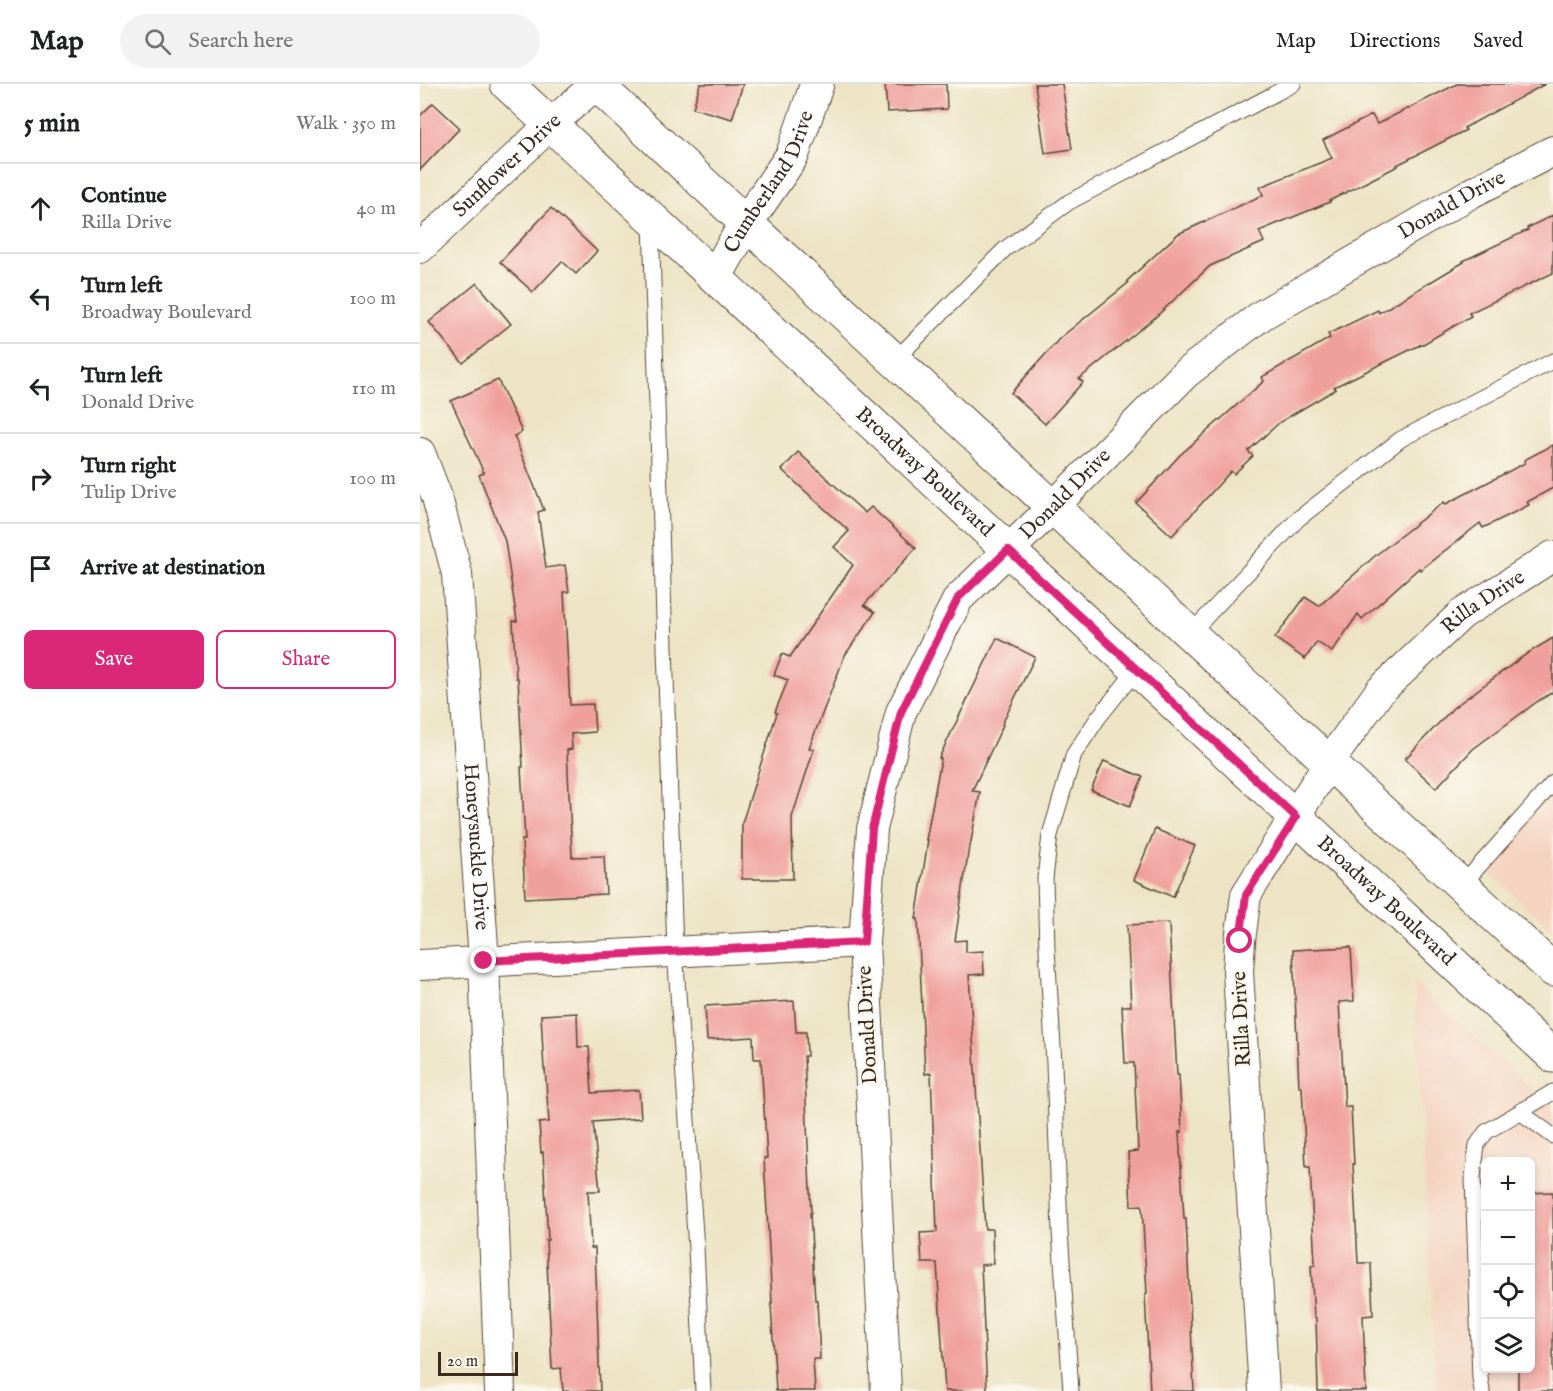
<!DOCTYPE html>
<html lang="en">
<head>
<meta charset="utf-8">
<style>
	:root { --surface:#fff; --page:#f2f2f2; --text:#202124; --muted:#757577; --line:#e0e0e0; --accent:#db2777 }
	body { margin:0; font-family:"IM FELL English",serif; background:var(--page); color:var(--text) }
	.controls { position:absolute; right:18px; bottom:18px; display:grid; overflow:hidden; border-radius:9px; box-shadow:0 3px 9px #0003 }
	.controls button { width:54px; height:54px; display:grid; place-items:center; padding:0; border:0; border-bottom:2px solid var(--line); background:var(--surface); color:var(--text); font:30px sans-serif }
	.scale { position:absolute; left:18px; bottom:15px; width:80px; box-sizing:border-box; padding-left:6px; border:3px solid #3b2a1e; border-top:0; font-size:16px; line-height:21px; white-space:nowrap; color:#3b2a1e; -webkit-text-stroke:4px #fbf7ec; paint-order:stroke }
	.stop { position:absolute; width:18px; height:18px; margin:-14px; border:4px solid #db2777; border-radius:50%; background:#fff }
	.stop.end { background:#db2777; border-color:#fff; box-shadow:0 2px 6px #0008 }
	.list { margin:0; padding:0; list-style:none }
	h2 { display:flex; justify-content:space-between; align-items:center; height:78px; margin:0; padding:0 24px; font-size:26px }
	h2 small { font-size:20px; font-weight:400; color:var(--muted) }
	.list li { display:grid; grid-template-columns:39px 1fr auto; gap:18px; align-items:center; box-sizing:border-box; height:90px; padding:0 24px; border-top:2px solid var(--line) }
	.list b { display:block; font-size:22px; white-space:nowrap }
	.list p { margin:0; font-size:20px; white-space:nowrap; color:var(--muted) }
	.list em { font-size:20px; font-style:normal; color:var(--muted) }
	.actions { display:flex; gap:12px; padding:18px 24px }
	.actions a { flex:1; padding:14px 0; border:2px solid var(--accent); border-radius:9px; text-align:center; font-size:21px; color:var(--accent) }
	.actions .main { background:var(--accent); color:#fff }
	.icon { flex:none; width:33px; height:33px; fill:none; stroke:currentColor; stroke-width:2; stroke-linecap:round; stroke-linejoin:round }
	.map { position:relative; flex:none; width:1133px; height:1307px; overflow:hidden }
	header { display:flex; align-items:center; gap:36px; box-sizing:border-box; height:84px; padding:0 30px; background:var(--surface); border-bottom:2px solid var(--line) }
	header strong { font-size:28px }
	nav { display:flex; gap:33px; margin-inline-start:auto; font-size:21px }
	.search { width:420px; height:54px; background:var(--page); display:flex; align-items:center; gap:15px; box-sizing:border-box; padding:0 21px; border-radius:33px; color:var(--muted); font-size:22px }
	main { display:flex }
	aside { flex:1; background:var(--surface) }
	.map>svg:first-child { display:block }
	.built { fill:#f4d3c0; fill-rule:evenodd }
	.building { fill:#f0a09c }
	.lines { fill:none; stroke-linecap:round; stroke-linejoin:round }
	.service-casing { stroke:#564637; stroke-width:17 }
	.minor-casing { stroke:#564637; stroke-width:32 }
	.tertiary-casing { stroke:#564637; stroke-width:35 }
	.primary-casing { stroke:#564637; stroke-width:35 }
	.service { stroke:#fff; stroke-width:15 }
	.minor { stroke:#fff; stroke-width:30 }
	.tertiary { stroke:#fff; stroke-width:33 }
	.primary { stroke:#fff; stroke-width:33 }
	.route { stroke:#db2777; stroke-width:8 }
	.labels { text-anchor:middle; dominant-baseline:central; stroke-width:4.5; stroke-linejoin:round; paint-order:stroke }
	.street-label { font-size:21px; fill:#3b2a1e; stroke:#fbf7ec }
</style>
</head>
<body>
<header>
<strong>Map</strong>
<div class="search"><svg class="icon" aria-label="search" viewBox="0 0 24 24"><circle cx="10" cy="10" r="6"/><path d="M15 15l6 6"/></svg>Search here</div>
<nav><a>Map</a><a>Directions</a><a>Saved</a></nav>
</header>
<main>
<aside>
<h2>5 min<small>Walk · 350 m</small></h2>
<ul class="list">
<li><svg class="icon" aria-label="ahead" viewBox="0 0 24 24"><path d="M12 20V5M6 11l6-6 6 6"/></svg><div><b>Continue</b><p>Rilla Drive</p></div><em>40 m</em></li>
<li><svg class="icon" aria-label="left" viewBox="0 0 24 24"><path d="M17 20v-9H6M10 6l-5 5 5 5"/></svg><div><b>Turn left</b><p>Broadway Boulevard</p></div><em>100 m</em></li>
<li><svg class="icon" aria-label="left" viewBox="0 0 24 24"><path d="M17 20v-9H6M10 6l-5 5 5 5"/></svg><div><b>Turn left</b><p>Donald Drive</p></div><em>110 m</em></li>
<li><svg class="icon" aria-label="right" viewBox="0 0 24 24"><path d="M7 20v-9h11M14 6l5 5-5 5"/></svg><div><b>Turn right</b><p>Tulip Drive</p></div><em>100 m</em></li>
<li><svg class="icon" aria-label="arrive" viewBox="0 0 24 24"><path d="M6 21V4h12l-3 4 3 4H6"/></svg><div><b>Arrive at destination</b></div></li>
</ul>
<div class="actions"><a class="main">Save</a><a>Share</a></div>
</aside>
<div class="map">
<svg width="1133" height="1307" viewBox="0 0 1133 1307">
	<rect width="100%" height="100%" fill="#fbf7ec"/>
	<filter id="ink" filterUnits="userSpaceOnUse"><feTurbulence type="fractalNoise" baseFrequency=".0167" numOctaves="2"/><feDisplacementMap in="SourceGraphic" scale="12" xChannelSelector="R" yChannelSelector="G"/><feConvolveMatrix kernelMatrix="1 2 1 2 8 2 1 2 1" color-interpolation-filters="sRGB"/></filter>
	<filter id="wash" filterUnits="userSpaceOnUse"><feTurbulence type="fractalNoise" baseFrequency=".008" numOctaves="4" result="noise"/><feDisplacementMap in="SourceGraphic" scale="24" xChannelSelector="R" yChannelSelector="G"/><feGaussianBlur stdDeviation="1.35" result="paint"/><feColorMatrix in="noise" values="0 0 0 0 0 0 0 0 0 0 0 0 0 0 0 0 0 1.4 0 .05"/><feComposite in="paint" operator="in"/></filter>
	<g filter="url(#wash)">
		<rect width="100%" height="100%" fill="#ede4c5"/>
		<!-- built -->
		<g class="built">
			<polygon points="1133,711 1133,847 1064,784"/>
			<path d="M 994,899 L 1133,1023 L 1133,1307 L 1016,1307 ZM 1066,1078 L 1110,1078 L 1110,1284 L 1066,1284 Z"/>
		</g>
		<g id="blocks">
			<!-- building -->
			<g class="building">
				<polygon points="280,0 323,0 312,35 273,24"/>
				<polygon points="465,0 526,0 527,25 467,28"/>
				<polygon points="615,0 642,0 652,65 625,69"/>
				<polygon points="1037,0 1125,0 1044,44 1046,46 977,81 978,82 909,117 910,118 839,147 844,158 790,182 738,231 659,295 663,298 625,340 591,309 640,254 708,199 707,197 758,150 843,111 840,103 912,74 903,56 952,31 957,40"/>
				<polygon points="13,19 40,44 0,86 0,32"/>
				<polygon points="131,124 177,167 156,190 142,177 113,208 80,178"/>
				<polygon points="1133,131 1133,189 1049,229 1051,232 1000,262 1000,261 914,303 916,305 860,338 828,367 833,372 814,390 811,387 752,452 716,419 760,371 844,297 842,293 910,254 908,250 958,226 959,229 1044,178 1043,177 1108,146 1107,144"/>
				<polygon points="57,199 91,240 43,279 9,238"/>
				<polygon points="78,296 102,348 94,352 124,426 118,428 126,484 145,481 149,508 144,508 150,621 173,620 175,648 151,650 152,665 147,666 152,773 184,772 186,810 105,814 102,756 105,756 101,683 103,683 98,594 96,594 93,537 97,537 85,457 59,391 64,389 31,317"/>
				<polygon points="1133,361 1133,404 1107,418 1109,421 1063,444 1060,439 1000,486 999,484 942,535 938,530 912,568 897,558 885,575 855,554 885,513 899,522 956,471 1024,418 1026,420 1105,379 1104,376"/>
				<polygon points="378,368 445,429 451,423 496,464 444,521 455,528 425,571 389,664 394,665 372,733 373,795 322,795 322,739 357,629 355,628 368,596 354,591 362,570 370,573 433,481 414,463 429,447 362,386"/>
				<polygon points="577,554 615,573 582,640 583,641 552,707 560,708 550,763 549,763 535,857 546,856 546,868 563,867 564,890 549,891 565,1145 572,1145 573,1180 561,1181 567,1307 525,1307 517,1179 502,1179 500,1149 517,1148 511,989 505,990 498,835 496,835 508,756 506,756 521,675 519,674"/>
				<polygon points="1133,554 1133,608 1118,617 1053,665 1016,704 985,675 1033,624 1108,569"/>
				<polygon points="684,677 723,693 710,722 671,706"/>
				<polygon points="735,745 775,762 753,813 714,796"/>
				<polygon points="749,839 757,991 759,991 762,1048 759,1048 764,1135 766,1135 774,1307 730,1307 725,1211 727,1210 722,1121 711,1122 708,1068 718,1067 714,979 705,979 702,922 711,922 707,841"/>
				<polygon points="931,863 934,917 919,918 925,1023 931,1023 934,1080 933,1080 938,1179 951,1179 953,1231 943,1232 946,1307 898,1307 896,1234 894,1234 891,1182 895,1181 890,1083 886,1083 882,1003 879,1003 873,866"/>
				<polygon points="374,917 376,948 386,948 387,972 384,972 391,1129 390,1129 395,1216 397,1216 400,1275 393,1275 395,1307 356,1307 351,1219 352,1219 344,1074 347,1074 341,975 334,975 333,953 287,956 285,922"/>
				<polygon points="157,929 158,963 169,963 172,1009 219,1006 221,1034 173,1038 180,1107 168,1107 171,1164 175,1164 180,1307 143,1307 141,1284 132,1285 126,1156 128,1156 123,1068 121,1069 119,1039 129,1038 125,985 124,985 121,931"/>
				<polygon points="1133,1108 1133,1307 1098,1307 1098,1284 1110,1284 1110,1109"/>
			</g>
		</g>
	</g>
	<g filter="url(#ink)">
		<use href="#blocks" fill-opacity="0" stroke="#564637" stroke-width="1.5"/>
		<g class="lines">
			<defs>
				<g id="service">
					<polyline points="231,138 255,867 276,1164 283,1307"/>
					<polyline points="475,276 585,165 649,118 873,0"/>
					<polyline points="770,550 878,435 981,355 1133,277"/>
					<polyline points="1042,801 1133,699"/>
					<polyline points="1100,1028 1133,1052"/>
					<polyline points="651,1307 640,1148 634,979 627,865 625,795 630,751 654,670 678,634 717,585"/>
					<polyline points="1062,1307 1060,1294 1053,1093 1057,1061 1066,1048 1133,1008"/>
				</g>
				<g id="minor">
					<path id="s1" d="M 0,164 L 131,40 L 176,0"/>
					<path id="s2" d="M 0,369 L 17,413 L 37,490 L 64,877 L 80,1307"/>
					<polyline points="0,881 444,858"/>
					<path id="s3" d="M 466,1307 L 444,858 L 452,745 L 481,628 L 538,515 L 633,423 L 766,289 L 842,231 L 1051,109 L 1133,67"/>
					<path id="s4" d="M 844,1307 L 818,888 L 820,857 L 826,811 L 909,678 L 960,607 L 1042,530 L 1133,472"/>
				</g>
				<g id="tertiary">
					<path id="s5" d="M 295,193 L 326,139 L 372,72 L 397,0"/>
				</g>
				<g id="primary">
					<path id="s6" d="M 87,0 L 1133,972"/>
					<polyline points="176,0 1133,886"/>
				</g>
			</defs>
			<!-- service casing -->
			<use href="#service" class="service-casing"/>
			<!-- minor casing -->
			<use href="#minor" class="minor-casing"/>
			<!-- tertiary casing -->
			<use href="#tertiary" class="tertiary-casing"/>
			<!-- primary casing -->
			<use href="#primary" class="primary-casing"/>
			<!-- service -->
			<use href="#service" class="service"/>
			<!-- minor -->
			<use href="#minor" class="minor"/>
			<!-- tertiary -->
			<use href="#tertiary" class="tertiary"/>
			<!-- primary -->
			<use href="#primary" class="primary"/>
		</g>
	</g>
	<g class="lines" filter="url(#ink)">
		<!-- route -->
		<polyline class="route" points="64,877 444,858 452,745 481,628 538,514 588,466 876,733 826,811 820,857"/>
	</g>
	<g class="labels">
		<!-- street labels -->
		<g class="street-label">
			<text stroke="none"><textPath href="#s1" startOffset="120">Sunflower Drive</textPath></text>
			<text stroke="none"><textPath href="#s5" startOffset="110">Cumberland Drive</textPath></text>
			<text stroke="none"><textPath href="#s3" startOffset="1446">Donald Drive</textPath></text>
			<text stroke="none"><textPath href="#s6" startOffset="570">Broadway Boulevard</textPath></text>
			<text stroke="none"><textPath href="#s3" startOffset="960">Donald Drive</textPath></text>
			<text stroke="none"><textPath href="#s4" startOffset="878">Rilla Drive</textPath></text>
			<text stroke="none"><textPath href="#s2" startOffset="400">Honeysuckle Drive</textPath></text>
			<text stroke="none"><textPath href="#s6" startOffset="1200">Broadway Boulevard</textPath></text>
			<text transform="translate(822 935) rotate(-93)">Rilla Drive</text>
			<text transform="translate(448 941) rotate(-93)">Donald Drive</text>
		</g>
	</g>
</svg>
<div class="controls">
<button>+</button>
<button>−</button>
<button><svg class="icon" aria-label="locate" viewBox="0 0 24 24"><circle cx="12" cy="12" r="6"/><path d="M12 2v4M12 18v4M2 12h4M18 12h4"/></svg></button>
<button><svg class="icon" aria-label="layers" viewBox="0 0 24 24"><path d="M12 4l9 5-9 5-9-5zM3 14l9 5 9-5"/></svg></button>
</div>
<div class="scale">20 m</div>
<div class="stop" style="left:820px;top:857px"></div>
<div class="stop end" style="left:64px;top:877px"></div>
</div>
</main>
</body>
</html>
